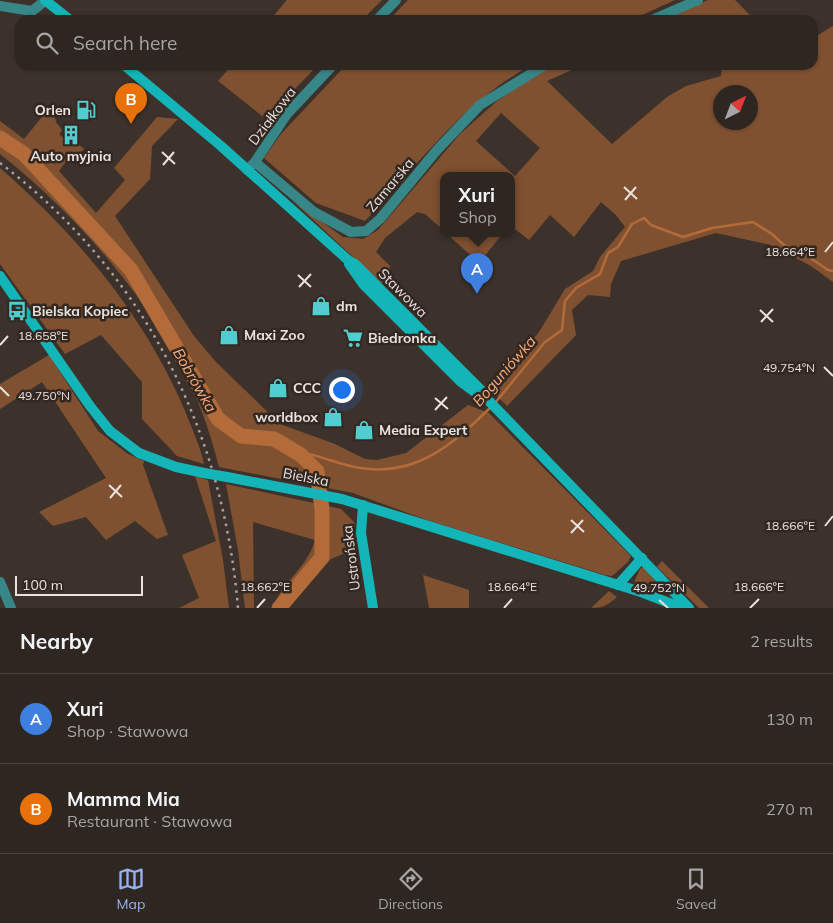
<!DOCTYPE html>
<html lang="en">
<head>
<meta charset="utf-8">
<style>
	:root { --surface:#2e2620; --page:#3a322d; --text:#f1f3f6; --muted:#a7a5a5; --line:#49433e; --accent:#95b2f1 }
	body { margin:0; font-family:Mulish,sans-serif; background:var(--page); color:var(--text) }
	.compass { position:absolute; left:713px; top:85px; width:45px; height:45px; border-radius:50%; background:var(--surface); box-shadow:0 1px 4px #0004; rotate:42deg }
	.scale { position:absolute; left:15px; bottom:12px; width:128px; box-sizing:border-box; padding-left:5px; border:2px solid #e9e2dd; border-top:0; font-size:14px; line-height:18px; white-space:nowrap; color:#e9e2dd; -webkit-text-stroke:4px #332821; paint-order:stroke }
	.you { position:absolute; left:341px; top:389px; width:18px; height:18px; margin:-12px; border:4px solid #fff; border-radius:50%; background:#1a73e8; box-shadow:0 0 0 8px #1a73e833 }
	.badge { display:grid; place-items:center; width:32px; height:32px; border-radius:50%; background:var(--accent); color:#fff; font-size:16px; font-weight:700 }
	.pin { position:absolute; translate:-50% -41px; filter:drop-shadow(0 1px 2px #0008) }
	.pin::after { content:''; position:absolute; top:26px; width:18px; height:15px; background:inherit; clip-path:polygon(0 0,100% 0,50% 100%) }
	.popup { position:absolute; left:440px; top:172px; width:75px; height:65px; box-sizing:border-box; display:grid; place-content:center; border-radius:10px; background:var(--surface); filter:drop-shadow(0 1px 4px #0005); font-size:16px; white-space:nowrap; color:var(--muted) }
	.popup b { font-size:19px; color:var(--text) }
	.popup::after { content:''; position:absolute; left:50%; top:100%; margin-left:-10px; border:10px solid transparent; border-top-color:var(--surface) }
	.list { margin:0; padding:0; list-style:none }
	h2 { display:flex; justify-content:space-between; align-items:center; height:65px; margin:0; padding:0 20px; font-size:21px }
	h2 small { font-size:16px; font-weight:400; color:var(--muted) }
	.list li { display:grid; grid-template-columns:32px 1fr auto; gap:15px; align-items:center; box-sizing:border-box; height:90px; padding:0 20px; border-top:1px solid var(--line) }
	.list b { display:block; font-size:19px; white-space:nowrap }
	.list p { margin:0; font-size:16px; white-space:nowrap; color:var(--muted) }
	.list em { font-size:16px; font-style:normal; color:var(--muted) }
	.icon { flex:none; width:28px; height:28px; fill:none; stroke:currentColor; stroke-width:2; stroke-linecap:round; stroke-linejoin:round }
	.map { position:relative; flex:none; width:833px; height:608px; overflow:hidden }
	.search { position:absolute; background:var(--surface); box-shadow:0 1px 4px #0004; left:15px; right:15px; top:15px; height:55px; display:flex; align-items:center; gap:12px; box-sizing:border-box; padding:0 18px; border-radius:15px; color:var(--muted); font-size:19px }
	.sheet { height:245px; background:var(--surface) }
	nav { display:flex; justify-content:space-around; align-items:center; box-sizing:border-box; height:70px; border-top:1px solid var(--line); background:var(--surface); font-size:14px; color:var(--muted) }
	nav a { display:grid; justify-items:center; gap:2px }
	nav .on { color:var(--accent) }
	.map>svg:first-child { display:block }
	.green { fill:#805131; fill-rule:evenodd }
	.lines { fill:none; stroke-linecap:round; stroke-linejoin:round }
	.stream { stroke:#b26b39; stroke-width:2.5 }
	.river { stroke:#b26b39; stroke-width:15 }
	.street { stroke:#378789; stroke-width:10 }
	.secondary { stroke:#14b5b9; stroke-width:10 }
	.rail { stroke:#ada49f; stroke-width:2.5; stroke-dasharray:2.5 5; stroke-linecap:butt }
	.secondary-bridge { stroke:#14b5b9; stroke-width:10 }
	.ticks { fill:none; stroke:#e9e2dd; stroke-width:2 }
	.labels { text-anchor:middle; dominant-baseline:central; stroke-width:5; stroke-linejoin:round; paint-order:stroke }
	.poi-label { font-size:14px; font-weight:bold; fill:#e9e2dd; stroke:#332821; text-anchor:start }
	.street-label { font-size:14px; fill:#e9e2dd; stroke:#332821 }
	.water-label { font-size:15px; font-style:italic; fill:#fbad7a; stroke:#332821 }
	.ticks-label { font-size:12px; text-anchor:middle; fill:#e9e2dd; stroke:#332821; stroke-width:5; stroke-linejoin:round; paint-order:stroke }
</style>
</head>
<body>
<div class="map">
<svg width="833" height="608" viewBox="0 0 833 608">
	<rect width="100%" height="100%" fill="#3d322b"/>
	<!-- green -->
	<g class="green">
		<polygon points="287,0 382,0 362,20 270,20"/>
		<polygon points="408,0 675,0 631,20 389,20"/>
		<polygon points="708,0 735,0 755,20 701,20 698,15 687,20 661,20"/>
		<path d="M 833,26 L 833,282 L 811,266 L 771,245 L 716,233 L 621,261 L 611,284 L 610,297 L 588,295 L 572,310 L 576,335 L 507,406 L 491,390 L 539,332 L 565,289 L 593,271 L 600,257 L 625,227 L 616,215 L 601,202 L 574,237 L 550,215 L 529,240 L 511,226 L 511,175 L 443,175 L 443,230 L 425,214 L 417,212 L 385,238 L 376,252 L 390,266 L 387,280 L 381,283 L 294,202 L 343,237 L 363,239 L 378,230 L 460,134 L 496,102 L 536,74 L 556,65 L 583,65 L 547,81 L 612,144 L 667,97 L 686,86 L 721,76 L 722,65 L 813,65 L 813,38 ZM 720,92 L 750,92 L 750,122 L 720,122 ZM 501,113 L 540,148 L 515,176 L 476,141 Z"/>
		<polygon points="232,65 318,65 266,119 218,81"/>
		<path d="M 346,65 L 531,65 C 461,104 419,164 365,221 L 316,203 L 264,158 L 281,134 Z"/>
		<path d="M 46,112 L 54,114 L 56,122 L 62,130 L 59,134 L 74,147 L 78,144 L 84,149 L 72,162 L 67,160 L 59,171 L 96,213 L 125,180 L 114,168 L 157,117 L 178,119 L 152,146 L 150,179 L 115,216 L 194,336 L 216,362 L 280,424 L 335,444 L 365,459 L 377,460 L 406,453 L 468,405 L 489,413 L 631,556 L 628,562 L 612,576 L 605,575 L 427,520 L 353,493 L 219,467 C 214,449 209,430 202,412 C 166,316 80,217 0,154 L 0,121 L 24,139 Z"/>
		<path d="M 0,168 C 77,235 145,316 185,411 C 192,429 200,445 204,464 L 177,456 L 142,419 L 142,382 L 101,335 L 65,354 L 0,264 Z"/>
		<polygon points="446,233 503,233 479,263"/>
		<polygon points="49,355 98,431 128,454 144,461 143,465 168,535 157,539 135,521 106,540 86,517 53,526 39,512 106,478 42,382 0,409 0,384"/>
		<polygon points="195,476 208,480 223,560 229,608 179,608 199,598 182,555 216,541"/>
		<path d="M 226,484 L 341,509 L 354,522 L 357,548 L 331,559 L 289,608 L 273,608 C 282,581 307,569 315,540 L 253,522 L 254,608 L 245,608 L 238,550 Z"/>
		<polygon points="662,561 709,608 699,608 657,567"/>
		<polygon points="643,567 656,581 661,592 636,585 635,580 640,569"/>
		<polygon points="423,575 469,590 469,608 429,608"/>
		<path d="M 609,591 L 617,597 C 608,605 603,608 591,608 Z"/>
	</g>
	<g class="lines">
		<!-- stream -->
		<g class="stream">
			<polyline points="495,403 545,342 562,330 565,301 576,288 600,274 608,253 618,247 632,224 644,218 651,225 683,237 712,228 753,222 772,234 784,245 803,253 828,270 833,271"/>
			<path d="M 301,455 L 309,454 C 326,458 344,466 361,468 C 417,477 454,443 491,407"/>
		</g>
		<!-- river -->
		<polyline class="river" points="0,138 24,154 131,270 218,419 241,436 274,439 301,455 317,471 322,509 322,557 279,608"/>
		<!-- street -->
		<g class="street">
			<polyline points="0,6 32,11 46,0"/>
			<polyline points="377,20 396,0"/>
			<polyline points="652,20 698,0"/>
			<polyline points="255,162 287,114 333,65"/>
			<polyline points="247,170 255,162 314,212 351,232 366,231 380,219 437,150 480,105 545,65"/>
			<polyline points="0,582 11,608"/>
		</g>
		<!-- secondary -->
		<g class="secondary">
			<polyline points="45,0 70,20"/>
			<polyline points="124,65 221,146 348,260 355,264 482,391 487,399 689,608"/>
			<polyline points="349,264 363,284 461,382 483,398"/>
			<polyline points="0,276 90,406 110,431 139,453 176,467 204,473"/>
			<polyline points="227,477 342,499 641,592 682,608"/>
			<polyline points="363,505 361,533 373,608"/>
			<polyline points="618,585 642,558"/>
		</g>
		<!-- rail -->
		<path class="rail" d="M 0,163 C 144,272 223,430 238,608"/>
		<!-- secondary-bridge -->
		<polyline class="secondary-bridge" points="204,473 227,477"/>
	</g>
	<!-- ticks -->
	<path class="ticks" d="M 162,152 L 175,164M 163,165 L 174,152M 624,187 L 637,199M 625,200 L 636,187M 825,252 L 833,242M 298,275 L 311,287M 299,287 L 311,274M 760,310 L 773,322M 761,322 L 773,309M 0,345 L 8,336M 824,367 L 833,376M 0,387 L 9,396M 435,398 L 448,409M 435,410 L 447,397M 109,485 L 122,497M 110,498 L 121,485M 571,520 L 584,532M 825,526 L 833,516M 571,533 L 583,520M 659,600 L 668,608M 257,608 L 265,599M 504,608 L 512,599M 750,608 L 759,599"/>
	<!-- icons -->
	<defs>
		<symbol id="fuel-bare" viewBox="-9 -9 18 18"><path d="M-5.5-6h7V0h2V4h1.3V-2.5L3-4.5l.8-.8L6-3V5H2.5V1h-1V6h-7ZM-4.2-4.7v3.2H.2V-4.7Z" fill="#52cdcf" stroke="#332821" stroke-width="2.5" paint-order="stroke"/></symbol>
		<symbol id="building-bare" viewBox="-9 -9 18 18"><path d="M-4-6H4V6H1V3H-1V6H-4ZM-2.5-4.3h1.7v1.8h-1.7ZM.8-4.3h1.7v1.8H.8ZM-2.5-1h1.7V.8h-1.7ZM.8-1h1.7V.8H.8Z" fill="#52cdcf" stroke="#332821" stroke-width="2.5" paint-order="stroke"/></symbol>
		<symbol id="shop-bare" viewBox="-9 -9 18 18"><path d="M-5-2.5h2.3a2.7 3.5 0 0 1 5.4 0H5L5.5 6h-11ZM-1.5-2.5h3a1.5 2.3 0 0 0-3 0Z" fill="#52cdcf" stroke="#332821" stroke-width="2.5" paint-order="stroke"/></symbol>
		<symbol id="bus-bare" viewBox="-9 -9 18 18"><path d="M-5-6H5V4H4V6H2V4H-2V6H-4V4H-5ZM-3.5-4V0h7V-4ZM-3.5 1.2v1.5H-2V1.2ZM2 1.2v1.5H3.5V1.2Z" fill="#52cdcf" stroke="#332821" stroke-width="2.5" paint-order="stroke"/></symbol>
		<symbol id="supermarket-bare" viewBox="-9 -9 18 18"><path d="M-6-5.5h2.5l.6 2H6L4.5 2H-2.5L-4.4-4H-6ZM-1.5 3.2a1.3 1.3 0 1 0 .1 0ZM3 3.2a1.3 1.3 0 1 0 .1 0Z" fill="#52cdcf" stroke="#332821" stroke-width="2.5" paint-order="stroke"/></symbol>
	</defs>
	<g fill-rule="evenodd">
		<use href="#fuel-bare" x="72" y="96" width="28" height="28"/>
		<use href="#building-bare" x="57" y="121" width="28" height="28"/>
		<use href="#shop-bare" x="307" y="292" width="28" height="28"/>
		<use href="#bus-bare" x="3" y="297" width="28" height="28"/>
		<use href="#shop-bare" x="215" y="321" width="28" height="28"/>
		<use href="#supermarket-bare" x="339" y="324" width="28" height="28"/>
		<use href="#shop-bare" x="264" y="374" width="28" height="28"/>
		<use href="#shop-bare" x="319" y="403" width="28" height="28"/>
		<use href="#shop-bare" x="350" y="416" width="28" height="28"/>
	</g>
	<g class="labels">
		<!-- poi labels -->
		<g class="poi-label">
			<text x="71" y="110" text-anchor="end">Orlen</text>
			<text x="71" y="156" text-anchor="middle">Auto myjnia</text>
			<text x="336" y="306">dm</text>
			<text x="32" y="311">Bielska Kopiec</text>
			<text x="244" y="335">Maxi Zoo</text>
			<text x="368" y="338">Biedronka</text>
			<text x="293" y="388">CCC</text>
			<text x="318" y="417" text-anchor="end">worldbox</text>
			<text x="379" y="430">Media Expert</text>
		</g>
		<!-- street labels -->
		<g class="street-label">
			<text transform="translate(272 116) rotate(-53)">Działkowa</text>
			<text transform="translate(390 185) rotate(-50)">Zamarska</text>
			<text transform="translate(403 293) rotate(45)">Stawowa</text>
			<text transform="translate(306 477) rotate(11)">Bielska</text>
			<text transform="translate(351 558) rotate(-97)">Ustrońska</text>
		</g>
		<!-- water labels -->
		<g class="water-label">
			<text transform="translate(504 371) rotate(-49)">Boguniówka</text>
			<text transform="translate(195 380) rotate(60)">Bobrówka</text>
		</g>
	</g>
	<g class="ticks-label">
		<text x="790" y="256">18.664°E</text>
		<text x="43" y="340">18.658°E</text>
		<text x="789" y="372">49.754°N</text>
		<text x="44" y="400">49.750°N</text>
		<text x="790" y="530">18.666°E</text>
		<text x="265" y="591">18.662°E</text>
		<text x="512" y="591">18.664°E</text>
		<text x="759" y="591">18.666°E</text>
		<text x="659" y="592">49.752°N</text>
	</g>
</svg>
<svg class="compass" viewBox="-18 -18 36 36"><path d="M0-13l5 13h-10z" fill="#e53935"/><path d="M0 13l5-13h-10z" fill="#a7a5a5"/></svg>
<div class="scale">100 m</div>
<div class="you"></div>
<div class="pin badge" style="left:477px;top:294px;background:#3f7fe0">A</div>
<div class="popup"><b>Xuri</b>Shop</div>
<div class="pin badge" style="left:131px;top:124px;background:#e8710a">B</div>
<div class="search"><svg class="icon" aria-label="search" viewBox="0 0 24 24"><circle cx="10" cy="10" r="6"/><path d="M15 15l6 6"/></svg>Search here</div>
</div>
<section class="sheet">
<h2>Nearby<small>2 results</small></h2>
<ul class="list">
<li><span class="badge" style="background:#3f7fe0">A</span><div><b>Xuri</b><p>Shop · Stawowa</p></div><em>130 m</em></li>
<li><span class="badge" style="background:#e8710a">B</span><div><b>Mamma Mia</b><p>Restaurant · Stawowa</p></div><em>270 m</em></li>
</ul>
</section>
<nav>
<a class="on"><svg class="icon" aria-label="map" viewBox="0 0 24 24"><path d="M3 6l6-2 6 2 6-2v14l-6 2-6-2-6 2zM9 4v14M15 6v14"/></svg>Map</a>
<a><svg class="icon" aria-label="directions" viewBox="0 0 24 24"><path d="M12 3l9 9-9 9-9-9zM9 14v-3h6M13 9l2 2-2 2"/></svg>Directions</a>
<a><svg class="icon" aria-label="saved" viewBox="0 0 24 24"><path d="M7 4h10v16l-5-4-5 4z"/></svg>Saved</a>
</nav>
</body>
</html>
